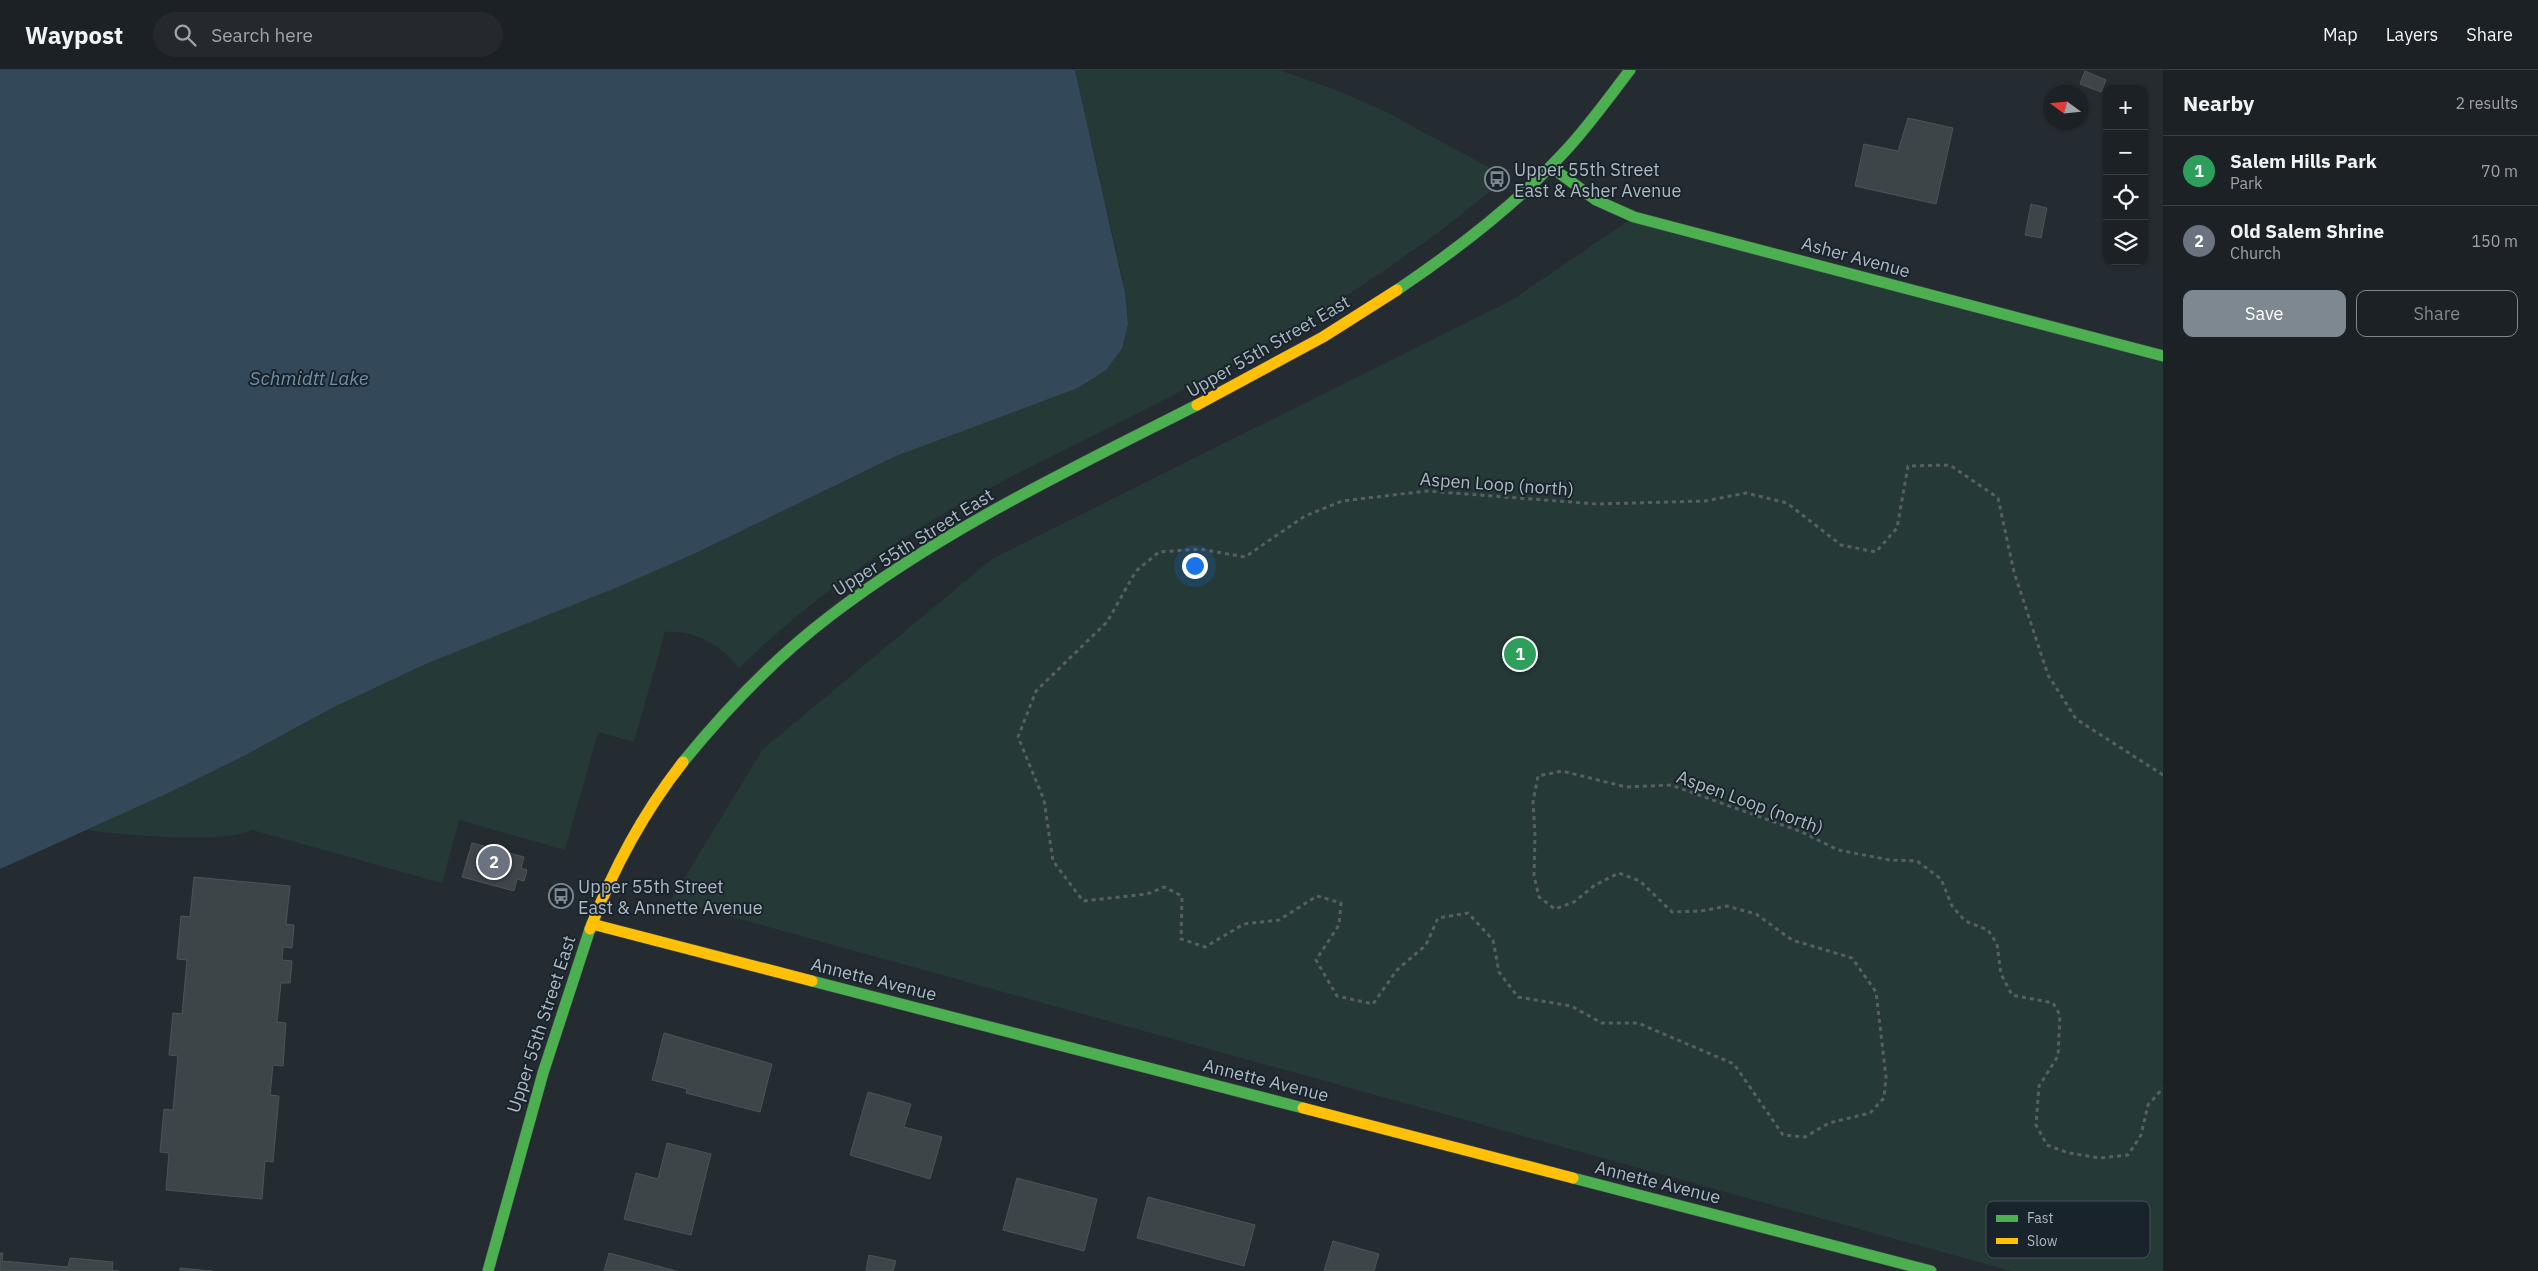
<!DOCTYPE html>
<html lang="en">
<head>
<meta charset="utf-8">
<style>
	:root { --surface:#1c2125; --page:#25292d; --text:#f1f3f6; --muted:#a0a3a7; --line:#3a3e42; --accent:#7d8890 }
	body { margin:0; font-family:"IBM Plex Sans",sans-serif; background:var(--page); color:var(--text) }
	.controls { position:absolute; right:15px; top:15px; display:grid; overflow:hidden; border-radius:10px; box-shadow:0 1px 4px #0004 }
	.controls button { width:45px; height:45px; display:grid; place-items:center; padding:0; border:0; border-bottom:1px solid var(--line); background:var(--surface); color:var(--text); font:25px sans-serif }
	.compass { position:absolute; left:2043px; top:15px; width:45px; height:45px; border-radius:50%; background:var(--surface); box-shadow:0 1px 4px #0004; rotate:285deg }
	.you { position:absolute; left:1194px; top:495px; width:18px; height:18px; margin:-12px; border:4px solid #fff; border-radius:50%; background:#1a73e8; box-shadow:0 0 0 8px #1a73e833 }
	.badge { display:grid; place-items:center; width:32px; height:32px; border-radius:50%; background:var(--accent); color:#fff; font-size:16px; font-weight:700 }
	.pin { position:absolute; translate:-50% -50%; border:2px solid #fff; box-shadow:0 1px 5px #0006 }
	.list { margin:0; padding:0; list-style:none }
	h2 { display:flex; justify-content:space-between; align-items:center; height:65px; margin:0; padding:0 20px; font-size:21px }
	h2 small { font-size:16px; font-weight:400; color:var(--muted) }
	.list li { display:grid; grid-template-columns:32px 1fr auto; gap:15px; align-items:center; box-sizing:border-box; height:70px; padding:0 20px; border-top:1px solid var(--line) }
	.list b { display:block; font-size:19px; white-space:nowrap }
	.list p { margin:0; font-size:16px; white-space:nowrap; color:var(--muted) }
	.list em { font-size:16px; font-style:normal; color:var(--muted) }
	.actions { display:flex; gap:10px; padding:15px 20px }
	.actions a { flex:1; padding:11px 0; border:1px solid var(--accent); border-radius:10px; text-align:center; font-size:18px; color:var(--accent) }
	.actions .main { background:var(--accent); color:#fff }
	.icon { flex:none; width:28px; height:28px; fill:none; stroke:currentColor; stroke-width:2; stroke-linecap:round; stroke-linejoin:round }
	.map { position:relative; flex:none; width:2163px; height:1201px; overflow:hidden }
	header { display:flex; align-items:center; gap:30px; box-sizing:border-box; height:70px; padding:0 25px; background:var(--surface); border-bottom:1px solid var(--line) }
	header strong { font-size:24px }
	nav { display:flex; gap:28px; margin-inline-start:auto; font-size:18px }
	.search { width:350px; height:45px; background:var(--page); display:flex; align-items:center; gap:12px; box-sizing:border-box; padding:0 18px; border-radius:28px; color:var(--muted); font-size:19px }
	main { display:flex }
	aside { flex:1; background:var(--surface) }
	.map>svg:first-child { display:block }
	.green { fill:#253937 }
	.water { fill:#334959 }
	.building { fill:#3e4549; stroke:#4c5459 }
	.lines { fill:none; stroke-linecap:round; stroke-linejoin:round }
	.fast-casing { stroke:#42484c; stroke-width:12 }
	.slow-casing { stroke:#42484c; stroke-width:12 }
	.path { stroke:#585f63; stroke-width:3; stroke-dasharray:4 4; stroke-linecap:butt }
	.fast { stroke:#4caf50; stroke-width:11 }
	.slow { stroke:#ffc107; stroke-width:11 }
	.labels { text-anchor:middle; dominant-baseline:central; stroke-width:4; stroke-linejoin:round; paint-order:stroke }
	.poi-label { font-size:18px; fill:#adb9c3; stroke:#19232b; text-anchor:start }
	.street-label { font-size:18px; fill:#adb9c3; stroke:#19232b }
	.water-label { font-size:19px; font-style:italic; fill:#6f90a7; stroke:#19232b }
	.key { fill:#19232b; stroke:#455059; stroke-width:1 }
	.key-label { font-size:14px; fill:#adb9c3 }
</style>
</head>
<body>
<header>
<strong>Waypost</strong>
<div class="search"><svg class="icon" aria-label="search" viewBox="0 0 24 24"><circle cx="10" cy="10" r="6"/><path d="M15 15l6 6"/></svg>Search here</div>
<nav><a>Map</a><a>Layers</a><a>Share</a></nav>
</header>
<main>
<div class="map">
<svg width="2163" height="1201" viewBox="0 0 2163 1201">
	<rect width="100%" height="100%" fill="#252c31"/>
	<!-- green -->
	<g class="green">
		<path d="M 1075,0 L 1279,0 L 1336,20 L 1384,41 L 1507,107 C 1403,196 1297,259 1177,323 C 1113,357 1048,387 984,421 C 895,469 812,527 739,598 C 721,575 694,559 665,562 L 634,672 L 598,662 L 565,780 L 459,750 L 442,813 L 252,760 C 225,774 120,765 87,760 L 242,687 L 332,638 L 428,593 L 623,515 L 696,483 L 896,386 L 1078,318 L 1106,300 L 1122,279 L 1128,254 L 1122,206 Z"/>
		<polygon points="1634,147 2163,286 2163,1201 2011,1201 671,830 763,679 992,489 1512,230"/>
	</g>
	<!-- water -->
	<polygon class="water" points="0,0 1075,0 1125,223 1128,254 1122,279 1106,300 1078,318 896,386 696,483 623,515 428,593 332,638 242,687 168,723 0,799"/>
	<!-- building -->
	<g class="building">
		<polygon points="2085,1 2106,10 2101,22 2080,14"/>
		<polygon points="1908,48 1953,58 1936,134 1855,116 1864,74 1898,81"/>
		<polygon points="2031,134 2047,138 2041,168 2025,165"/>
		<polygon points="472,773 524,787 521,798 527,800 524,811 517,809 514,821 462,807"/>
		<polygon points="194,807 290,816 286,854 294,855 292,878 283,877 282,890 292,891 290,913 281,913 277,952 286,953 283,996 273,995 270,1025 279,1026 273,1092 265,1091 262,1129 166,1120 169,1083 160,1082 164,1039 173,1040 178,986 169,985 173,943 182,944 187,890 177,889 181,846 190,847"/>
		<polygon points="664,963 772,994 760,1042 686,1023 687,1019 652,1010"/>
		<polygon points="868,1022 911,1034 904,1057 942,1067 930,1109 850,1085"/>
		<polygon points="667,1073 711,1084 691,1165 624,1149 636,1103 658,1109"/>
		<polygon points="1017,1108 1097,1129 1084,1181 1003,1160"/>
		<polygon points="1148,1127 1255,1155 1244,1196 1137,1168"/>
		<polygon points="1333,1171 1379,1184 1374,1201 1324,1201"/>
		<polygon points="0,1183 3,1183 2,1191 68,1197 70,1188 113,1192 112,1200 119,1201 0,1201"/>
		<polygon points="609,1183 676,1201 604,1201"/>
		<polygon points="869,1185 896,1191 893,1201 866,1201"/>
		<polygon points="180,1198 212,1201 180,1201"/>
	</g>
	<g class="lines">
		<defs>
			<g id="fast">
				<polyline points="1551,97 1596,130 1634,147 2163,286"/>
				<path d="M 1397,220 C 1458,179 1518,133 1568,78 C 1590,54 1610,26 1630,0"/>
				<path d="M 683,692 C 726,639 775,588 830,546 C 942,460 1071,399 1197,335"/>
				<polyline points="812,911 1303,1038"/>
				<polyline points="1573,1108 1931,1201"/>
				<polyline points="488,1201 543,1003 590,859"/>
			</g>
			<g id="slow">
				<polyline points="1197,335 1323,267 1397,220"/>
				<polyline points="592,854 812,911"/>
				<path d="M 590,859 C 613,799 643,743 683,692"/>
				<polyline points="1303,1038 1573,1108"/>
			</g>
		</defs>
		<!-- fast casing -->
		<use href="#fast" class="fast-casing"/>
		<!-- slow casing -->
		<use href="#slow" class="slow-casing"/>
		<!-- path -->
		<polyline class="path" points="2163,705 2076,649 2048,605 2014,502 1998,428 1950,395 1908,396 1897,458 1876,482 1841,475 1787,433 1746,423 1705,431 1597,434 1427,421 1342,431 1305,446 1245,487 1200,479 1159,482 1136,501 1107,552 1036,621 1018,667 1044,730 1053,791 1083,831 1147,824 1164,817 1182,826 1181,869 1205,877 1244,854 1279,850 1317,826 1341,833 1339,855 1316,890 1337,926 1373,934 1397,900 1426,875 1438,848 1468,843 1493,870 1499,902 1518,927 1571,936 1602,953 1638,953 1734,994 1783,1065 1805,1067 1829,1053 1870,1043 1884,1028 1886,1007 1876,922 1852,888 1792,870 1756,844 1727,836 1701,841 1672,842 1640,811 1619,803 1595,815 1574,832 1555,839 1539,827 1534,806 1535,765 1533,732 1538,706 1562,701 1626,717 1671,715 1802,762 1838,780 1890,790 1917,791 1941,809 1952,836 1965,851 1988,860 1997,874 2001,904 2012,925 2053,933 2060,945 2058,986 2039,1016 2036,1055 2047,1075 2069,1083 2100,1088 2128,1085 2141,1065 2148,1035 2163,1018"/>
		<!-- fast -->
		<use href="#fast" class="fast"/>
		<!-- slow -->
		<use href="#slow" class="slow"/>
	</g>
	<!-- icons -->
	<defs>
		<symbol id="bus-ring" viewBox="-11 -11 22 22"><circle r="9.5" fill="#19232b" stroke="#7d8890" stroke-width="1.5"/><path d="M-5-6H5V4H4V6H2V4H-2V6H-4V4H-5ZM-3.5-4V0h7V-4ZM-3.5 1.2v1.5H-2V1.2ZM2 1.2v1.5H3.5V1.2Z" fill="#7d8890"/></symbol>
	</defs>
	<g fill-rule="evenodd">
		<use href="#bus-ring" x="1483" y="95" width="28" height="28"/>
		<use href="#bus-ring" x="547" y="812" width="28" height="28"/>
	</g>
	<g class="labels">
		<!-- poi labels -->
		<g class="poi-label">
			<text x="1514" y="99">Upper 55th Street<tspan x="1514" dy="21">East &amp; Asher Avenue</tspan></text>
			<text x="578" y="816">Upper 55th Street<tspan x="578" dy="21">East &amp; Annette Avenue</tspan></text>
		</g>
		<!-- street labels -->
		<g class="street-label">
			<text transform="translate(1856 187) rotate(15)">Asher Avenue</text>
			<text transform="translate(1268 276) rotate(-30)">Upper 55th Street East</text>
			<text transform="translate(1497 414) rotate(4)">Aspen Loop (north)</text>
			<text transform="translate(913 472) rotate(-32)">Upper 55th Street East</text>
			<text transform="translate(1750 732) rotate(20)">Aspen Loop (north)</text>
			<text transform="translate(874 909) rotate(14)">Annette Avenue</text>
			<text transform="translate(541 954) rotate(-72)">Upper 55th Street East</text>
			<text transform="translate(1266 1010) rotate(14)">Annette Avenue</text>
			<text transform="translate(1658 1112) rotate(14)">Annette Avenue</text>
		</g>
		<!-- water labels -->
		<g class="water-label">
			<text x="309" y="308">Schmidtt Lake</text>
		</g>
	</g>
	<!-- legend -->
	<rect x="1986" y="1131" width="164" height="57" rx="8" class="key"/>
	<rect x="1996" y="1145" width="22" height="7" fill="#4caf50"/>
	<rect x="1996" y="1168" width="22" height="6" fill="#ffc107"/>
	<g class="key-label">
		<text x="2027" y="1153">Fast</text>
		<text x="2027" y="1176">Slow</text>
	</g>
</svg>
<div class="controls">
<button>+</button>
<button>−</button>
<button><svg class="icon" aria-label="locate" viewBox="0 0 24 24"><circle cx="12" cy="12" r="6"/><path d="M12 2v4M12 18v4M2 12h4M18 12h4"/></svg></button>
<button><svg class="icon" aria-label="layers" viewBox="0 0 24 24"><path d="M12 4l9 5-9 5-9-5zM3 14l9 5 9-5"/></svg></button>
</div>
<svg class="compass" viewBox="-18 -18 36 36"><path d="M0-13l5 13h-10z" fill="#e53935"/><path d="M0 13l5-13h-10z" fill="#a0a3a7"/></svg>
<div class="you"></div>
<div class="pin badge" style="left:1520px;top:584px;background:#2e9e5b">1</div>
<div class="pin badge" style="left:494px;top:792px;background:#6b7280">2</div>
</div>
<aside>
<h2>Nearby<small>2 results</small></h2>
<ul class="list">
<li><span class="badge" style="background:#2e9e5b">1</span><div><b>Salem Hills Park</b><p>Park</p></div><em>70 m</em></li>
<li><span class="badge" style="background:#6b7280">2</span><div><b>Old Salem Shrine</b><p>Church</p></div><em>150 m</em></li>
</ul>
<div class="actions"><a class="main">Save</a><a>Share</a></div>
</aside>
</main>
</body>
</html>
